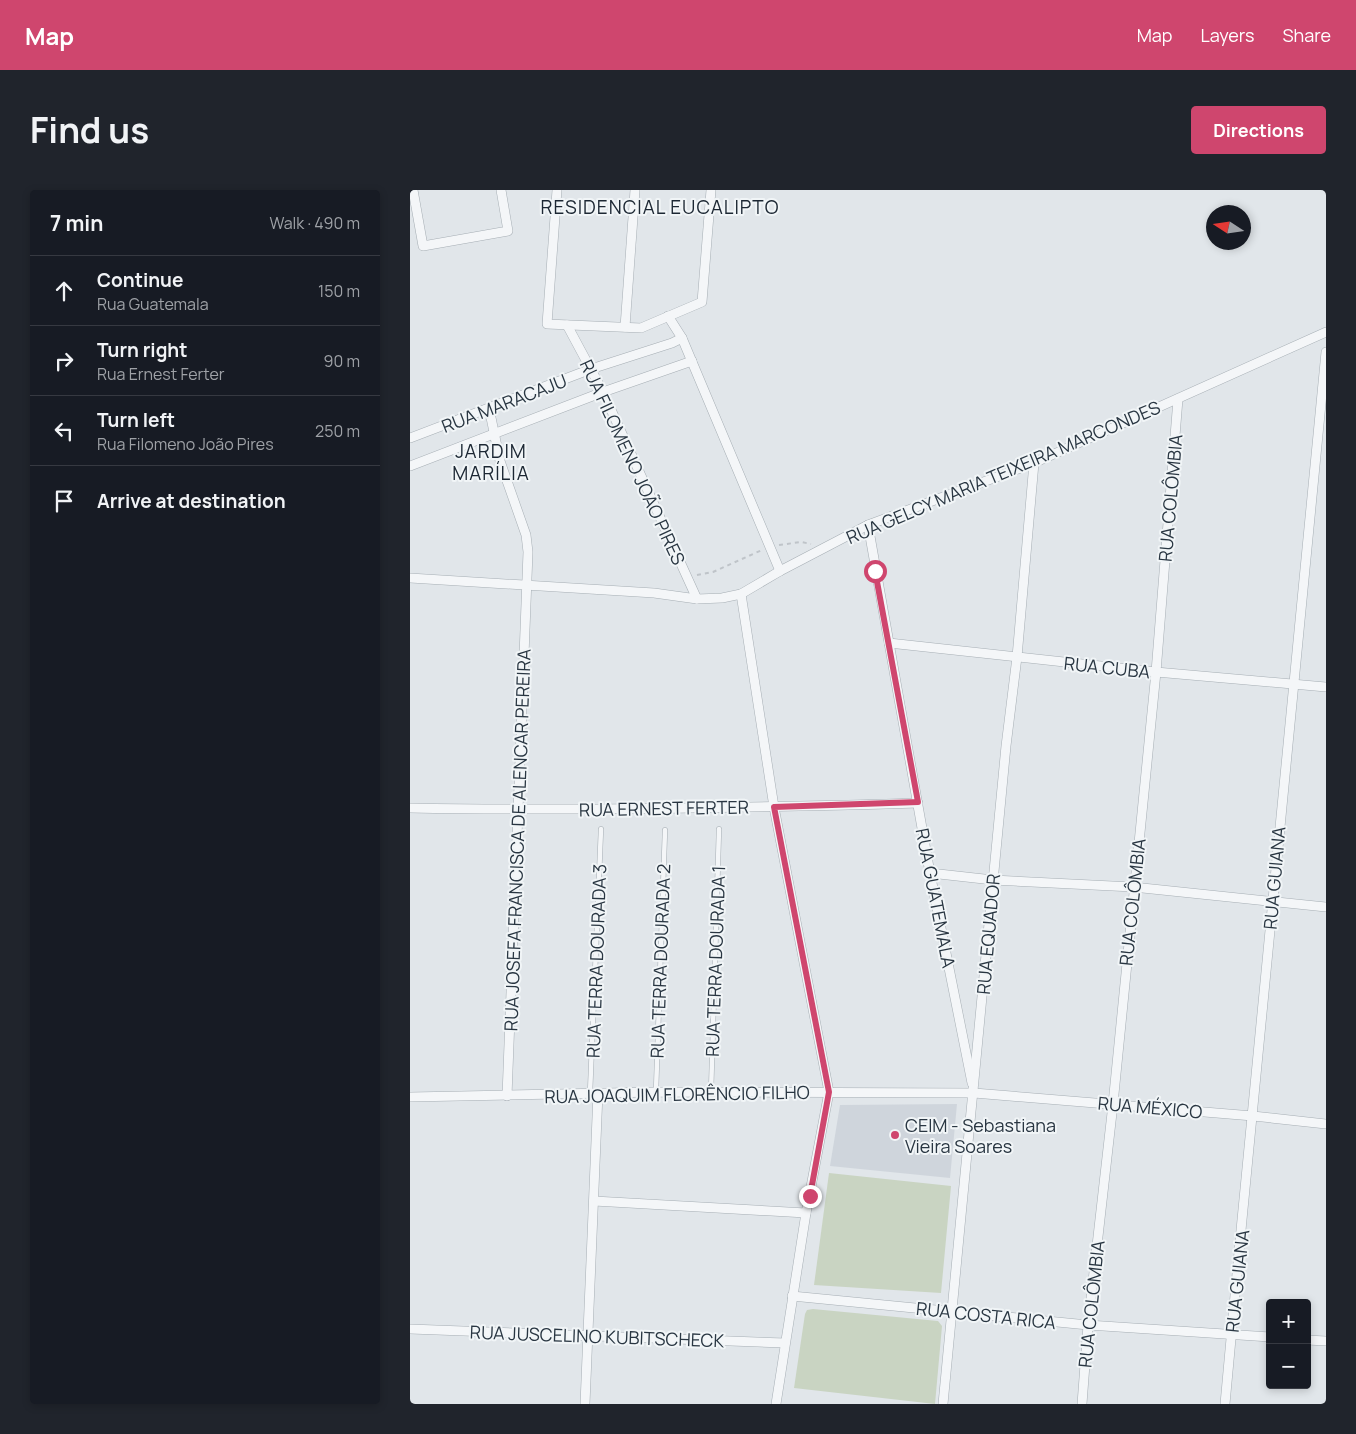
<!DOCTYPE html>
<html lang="en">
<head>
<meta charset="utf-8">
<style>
	:root { --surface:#171b24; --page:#20242c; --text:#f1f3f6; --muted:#9ea1a6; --line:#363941; --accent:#cf466e }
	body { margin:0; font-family:Manrope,sans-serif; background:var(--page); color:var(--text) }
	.controls { position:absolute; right:15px; bottom:15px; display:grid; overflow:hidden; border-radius:5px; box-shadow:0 2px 8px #0003 }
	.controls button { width:45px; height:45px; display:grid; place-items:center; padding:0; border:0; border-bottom:1px solid var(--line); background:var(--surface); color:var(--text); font:25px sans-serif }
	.compass { position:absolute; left:796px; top:15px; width:45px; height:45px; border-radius:50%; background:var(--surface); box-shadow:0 2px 8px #0003; rotate:282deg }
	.stop { position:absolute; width:15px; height:15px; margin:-11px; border:4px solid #cf466e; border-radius:50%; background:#fff }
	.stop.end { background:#cf466e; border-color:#fff; box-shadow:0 1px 5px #0008 }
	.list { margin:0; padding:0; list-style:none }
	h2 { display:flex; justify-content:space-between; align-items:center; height:65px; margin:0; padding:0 20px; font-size:21px }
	h2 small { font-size:16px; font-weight:400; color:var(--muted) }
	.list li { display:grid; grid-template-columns:32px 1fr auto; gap:15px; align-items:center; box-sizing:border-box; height:70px; padding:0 20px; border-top:1px solid var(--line) }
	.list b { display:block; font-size:19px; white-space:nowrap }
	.list p { margin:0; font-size:16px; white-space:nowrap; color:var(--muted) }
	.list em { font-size:16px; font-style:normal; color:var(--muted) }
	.icon { flex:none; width:28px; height:28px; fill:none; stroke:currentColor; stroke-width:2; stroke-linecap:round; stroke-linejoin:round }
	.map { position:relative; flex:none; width:916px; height:1214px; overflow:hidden; border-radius:5px }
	header { display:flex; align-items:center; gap:30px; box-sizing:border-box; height:70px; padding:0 25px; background:var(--accent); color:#fff }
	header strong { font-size:24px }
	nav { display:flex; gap:28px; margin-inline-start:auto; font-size:18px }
	.intro { display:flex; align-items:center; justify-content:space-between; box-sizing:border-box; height:120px; padding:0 30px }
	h1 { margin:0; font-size:35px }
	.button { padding:12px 22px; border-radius:5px; background:var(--accent); color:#fff; font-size:18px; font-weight:700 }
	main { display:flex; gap:30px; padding:0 30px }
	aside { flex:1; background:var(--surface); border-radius:5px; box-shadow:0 2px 8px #0003 }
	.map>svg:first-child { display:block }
	.built { fill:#cfd5dc }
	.green { fill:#c9d4c2 }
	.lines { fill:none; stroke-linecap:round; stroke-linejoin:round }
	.service-casing { stroke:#a6aeb4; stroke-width:5.5 }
	.minor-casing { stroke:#a6aeb4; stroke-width:10 }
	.path { stroke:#bfc4c9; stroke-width:2; stroke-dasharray:4 4; stroke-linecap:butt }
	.service { stroke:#f4f6f8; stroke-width:4.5 }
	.minor { stroke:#f4f6f8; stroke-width:9 }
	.route { stroke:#cf466e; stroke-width:6 }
	.poi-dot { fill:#cf466e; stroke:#f1f5f7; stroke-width:2 }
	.labels { text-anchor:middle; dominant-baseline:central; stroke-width:4; stroke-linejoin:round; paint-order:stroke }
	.street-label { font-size:18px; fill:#293642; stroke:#f1f5f7 }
	.poi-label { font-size:18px; fill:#293642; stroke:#f1f5f7; text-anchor:start }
	.neighbourhood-label { font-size:19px; letter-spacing:1px; fill:#1c2733; stroke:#f1f5f7 }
</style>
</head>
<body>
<header>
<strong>Map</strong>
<nav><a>Map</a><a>Layers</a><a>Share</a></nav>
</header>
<div class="intro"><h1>Find us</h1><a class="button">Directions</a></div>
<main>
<aside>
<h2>7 min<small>Walk · 490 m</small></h2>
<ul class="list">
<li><svg class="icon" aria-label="ahead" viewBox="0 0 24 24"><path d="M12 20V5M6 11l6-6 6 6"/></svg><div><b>Continue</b><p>Rua Guatemala</p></div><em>150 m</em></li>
<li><svg class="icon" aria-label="right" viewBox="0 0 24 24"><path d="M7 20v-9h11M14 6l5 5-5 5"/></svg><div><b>Turn right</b><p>Rua Ernest Ferter</p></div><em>90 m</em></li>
<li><svg class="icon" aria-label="left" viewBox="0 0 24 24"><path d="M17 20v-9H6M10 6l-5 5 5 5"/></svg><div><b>Turn left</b><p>Rua Filomeno João Pires</p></div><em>250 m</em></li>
<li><svg class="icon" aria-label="arrive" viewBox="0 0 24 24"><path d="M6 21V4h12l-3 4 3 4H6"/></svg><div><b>Arrive at destination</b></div></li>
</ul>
</aside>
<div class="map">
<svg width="916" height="1214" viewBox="0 0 916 1214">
	<rect width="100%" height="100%" fill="#e1e6ea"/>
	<!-- built -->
	<polygon class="built" points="547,914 540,988 420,976 430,915"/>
	<!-- green -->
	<g class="green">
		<polygon points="419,983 541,996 531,1103 404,1095"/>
		<polygon points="403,1119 528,1131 532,1136 525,1214 384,1198 395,1124 397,1120"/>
	</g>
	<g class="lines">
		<defs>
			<g id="service">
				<polyline points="246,901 255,640"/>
				<polyline points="180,903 191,639"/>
				<polyline points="301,903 309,639"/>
			</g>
			<g id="minor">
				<polyline points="3,0 13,56 98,41 91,0"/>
				<polyline points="147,0 137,134 231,138 292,112 301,0"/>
				<polyline points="258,126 272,148 370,381"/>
				<polyline points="157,135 193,202 287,409"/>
				<polyline points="215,137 225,0"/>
				<polyline points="79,218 90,271 116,345 118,362 97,906"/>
				<polyline points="0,248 181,179 262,153 272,148"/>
				<polyline points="0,276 193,202 282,171"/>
				<polyline points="458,335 520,683 562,893"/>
				<polyline points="0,388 244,403 287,409 312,408 331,404 370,381 458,335 624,273 916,142"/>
				<polyline points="331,404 364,617 419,902 396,1023 366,1214"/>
				<polyline points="479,453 746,482 916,497"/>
				<path d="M 0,618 C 169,621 338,618 508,613"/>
				<polyline points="520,683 583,690 723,697 916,717"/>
				<polyline points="0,907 246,902 564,903 843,926 916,934"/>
				<polyline points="184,1011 396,1023"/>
				<polyline points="382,1106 678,1135 860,1147"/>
				<polyline points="0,1139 375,1153"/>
				<polyline points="897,1150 916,1151"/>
				<polyline points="175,1214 188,903"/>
				<polyline points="533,1214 596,556 607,467 624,273"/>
				<polyline points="672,1214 678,1135 703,914 746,482 768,209"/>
				<path d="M 815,1214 C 847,863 881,512 916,162"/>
			</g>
		</defs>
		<!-- service casing -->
		<use href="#service" class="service-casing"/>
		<!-- minor casing -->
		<use href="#minor" class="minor-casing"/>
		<!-- path -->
		<g class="path">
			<polyline points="369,355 391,352 401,354"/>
			<polyline points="287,385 303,382 352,360"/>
		</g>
		<!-- service -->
		<use href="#service" class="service"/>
		<!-- minor -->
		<use href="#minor" class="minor"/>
	</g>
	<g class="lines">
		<!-- route -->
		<polyline class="route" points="400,1006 419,902 364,617 508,612 465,381"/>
	</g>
	<!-- markers -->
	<circle class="poi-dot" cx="485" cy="945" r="5"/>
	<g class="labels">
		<!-- street labels -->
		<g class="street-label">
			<text transform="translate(94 213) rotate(-21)">RUA MARACAJU</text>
			<text transform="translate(223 272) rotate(65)">RUA FILOMENO JOÃO PIRES</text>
			<text transform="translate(593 282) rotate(-23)">RUA GELCY MARIA TEIXEIRA MARCONDES</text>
			<text transform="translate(760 308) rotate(-85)">RUA COLÔMBIA</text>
			<text transform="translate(697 477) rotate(6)">RUA CUBA</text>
			<text transform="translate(254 618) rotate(-1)">RUA ERNEST FERTER</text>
			<text transform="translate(107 650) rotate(-88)">RUA JOSEFA FRANCISCA DE ALENCAR PEREIRA</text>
			<text transform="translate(864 688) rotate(-85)">RUA GUIANA</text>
			<text transform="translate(526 708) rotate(79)">RUA GUATEMALA</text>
			<text transform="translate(722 712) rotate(-84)">RUA COLÔMBIA</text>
			<text transform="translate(578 744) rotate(-85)">RUA EQUADOR</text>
			<text transform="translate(186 771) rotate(-88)">RUA TERRA DOURADA 3</text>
			<text transform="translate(250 771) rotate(-88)">RUA TERRA DOURADA 2</text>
			<text transform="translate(305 771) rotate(-88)">RUA TERRA DOURADA 1</text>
			<text transform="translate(267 904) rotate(-1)">RUA JOAQUIM FLORÊNCIO FILHO</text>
			<text transform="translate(740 917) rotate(5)">RUA MÉXICO</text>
			<text transform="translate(827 1091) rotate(-84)">RUA GUIANA</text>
			<text transform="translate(681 1114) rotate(-84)">RUA COLÔMBIA</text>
			<text transform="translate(576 1125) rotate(6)">RUA COSTA RICA</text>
			<text transform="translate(187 1146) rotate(2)">RUA JUSCELINO KUBITSCHECK</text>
		</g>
		<!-- poi labels -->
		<g class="poi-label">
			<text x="495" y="935">CEIM - Sebastiana<tspan x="495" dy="21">Vieira Soares</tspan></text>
		</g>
		<!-- neighbourhood labels -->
		<g class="neighbourhood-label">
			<text x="250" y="17">RESIDENCIAL EUCALIPTO</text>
			<text x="81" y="261">JARDIM<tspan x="81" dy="22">MARÍLIA</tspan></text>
		</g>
	</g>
</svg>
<div class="controls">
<button>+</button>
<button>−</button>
</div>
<svg class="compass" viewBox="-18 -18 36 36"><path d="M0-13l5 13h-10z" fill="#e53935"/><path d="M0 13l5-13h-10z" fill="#9ea1a6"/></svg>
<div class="stop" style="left:465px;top:381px"></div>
<div class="stop end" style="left:400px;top:1006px"></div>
</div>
</main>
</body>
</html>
